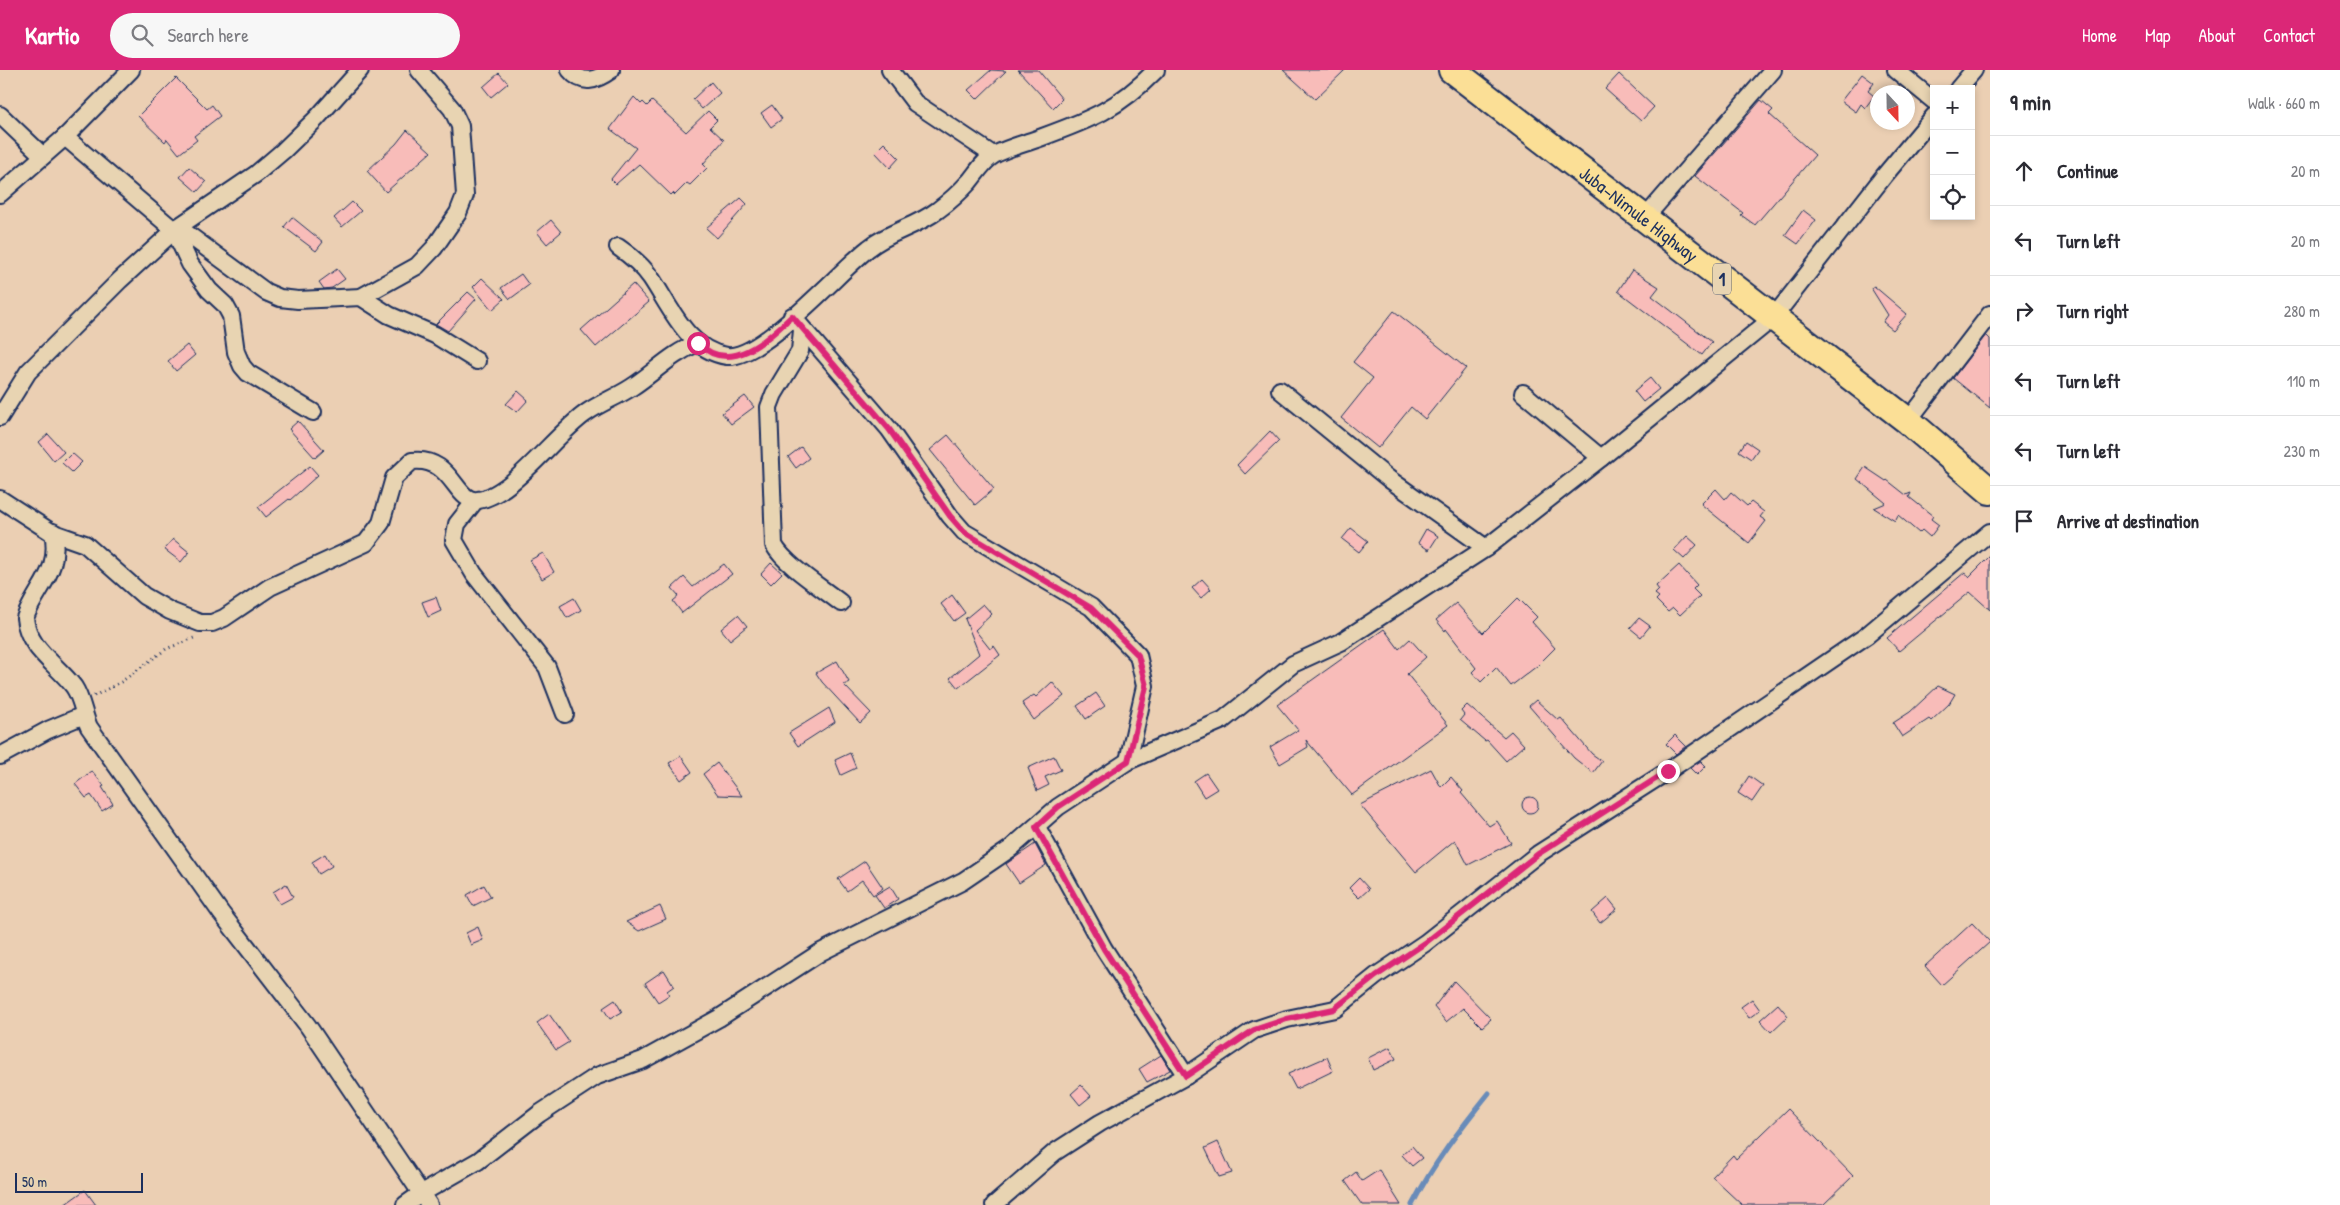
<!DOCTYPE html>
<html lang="en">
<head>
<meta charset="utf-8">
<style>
	:root { --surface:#fff; --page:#f7f7f7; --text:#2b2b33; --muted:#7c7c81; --line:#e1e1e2; --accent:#db2777 }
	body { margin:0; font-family:"Patrick Hand",sans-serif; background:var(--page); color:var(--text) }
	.controls { position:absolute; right:15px; top:15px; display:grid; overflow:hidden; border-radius:0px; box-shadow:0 2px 8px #0003 }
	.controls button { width:45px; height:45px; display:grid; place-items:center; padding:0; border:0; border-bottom:1px solid var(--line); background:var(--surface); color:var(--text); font:25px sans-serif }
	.compass { position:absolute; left:1870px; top:15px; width:45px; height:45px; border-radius:50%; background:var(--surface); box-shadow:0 2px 8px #0003; rotate:158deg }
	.scale { position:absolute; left:15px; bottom:12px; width:128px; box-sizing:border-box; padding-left:5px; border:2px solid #1b2f5e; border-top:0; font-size:14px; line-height:18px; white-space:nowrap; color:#1b2f5e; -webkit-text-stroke:4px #e8d4b2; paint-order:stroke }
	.stop { position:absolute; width:15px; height:15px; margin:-11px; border:4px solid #db2777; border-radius:50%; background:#fff }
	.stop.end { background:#db2777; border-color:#fff; box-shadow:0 1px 5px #0008 }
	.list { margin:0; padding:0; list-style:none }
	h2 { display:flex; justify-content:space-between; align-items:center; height:65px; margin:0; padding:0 20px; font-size:21px }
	h2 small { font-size:16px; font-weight:400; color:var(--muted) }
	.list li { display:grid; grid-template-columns:32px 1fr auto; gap:15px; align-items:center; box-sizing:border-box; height:70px; padding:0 20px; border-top:1px solid var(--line) }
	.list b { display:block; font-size:19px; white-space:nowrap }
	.list em { font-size:16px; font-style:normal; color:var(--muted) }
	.icon { flex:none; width:28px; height:28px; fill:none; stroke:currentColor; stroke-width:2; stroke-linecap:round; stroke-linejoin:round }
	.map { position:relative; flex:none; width:1990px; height:1135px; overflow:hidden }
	header { display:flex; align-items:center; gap:30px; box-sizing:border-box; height:70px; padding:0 25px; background:var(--accent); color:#fff }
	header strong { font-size:24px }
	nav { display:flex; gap:28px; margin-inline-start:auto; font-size:18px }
	.search { width:350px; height:45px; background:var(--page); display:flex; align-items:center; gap:12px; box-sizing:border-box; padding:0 18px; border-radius:28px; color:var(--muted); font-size:19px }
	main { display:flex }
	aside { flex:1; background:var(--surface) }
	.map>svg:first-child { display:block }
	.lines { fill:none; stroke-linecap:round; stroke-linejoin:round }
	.stream { stroke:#678bb9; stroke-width:5 }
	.building { fill:#f8bcb9; stroke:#1b2f5e }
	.minor-casing { stroke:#1b2f5e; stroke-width:20 }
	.primary-casing { stroke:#1b2f5e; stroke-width:30 }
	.path { stroke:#1b2f5e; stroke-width:3; stroke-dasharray:1 4; stroke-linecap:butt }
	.minor { stroke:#e8d4b2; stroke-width:16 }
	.primary { stroke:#fbdf96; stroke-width:26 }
	.route { stroke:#db2777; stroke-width:6 }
	.labels { text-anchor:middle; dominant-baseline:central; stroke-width:4; stroke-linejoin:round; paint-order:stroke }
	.shield { fill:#e8d4b2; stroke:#586077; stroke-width:1 }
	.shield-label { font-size:18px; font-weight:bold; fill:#1b2f5e }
	.street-label { font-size:19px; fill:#1b2f5e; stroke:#e8d4b2 }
</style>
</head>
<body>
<header>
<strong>Kartio</strong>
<div class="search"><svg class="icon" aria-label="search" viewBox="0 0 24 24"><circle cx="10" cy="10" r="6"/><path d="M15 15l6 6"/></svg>Search here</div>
<nav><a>Home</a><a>Map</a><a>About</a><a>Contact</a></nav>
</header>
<main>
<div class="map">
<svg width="1990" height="1135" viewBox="0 0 1990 1135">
	<rect width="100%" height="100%" fill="#ebcfb3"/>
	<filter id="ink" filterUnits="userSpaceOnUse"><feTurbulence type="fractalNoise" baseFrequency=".02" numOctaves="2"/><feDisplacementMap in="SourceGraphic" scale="10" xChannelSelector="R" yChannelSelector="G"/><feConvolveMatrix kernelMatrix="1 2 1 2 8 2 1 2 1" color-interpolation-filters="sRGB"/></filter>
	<g filter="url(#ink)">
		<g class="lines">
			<!-- stream -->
			<path class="stream" d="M 1412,1135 C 1433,1094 1460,1059 1489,1023"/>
		</g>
		<!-- building -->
		<g class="building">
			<polygon points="991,0 1006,1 977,29 968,20"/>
			<polygon points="1018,0 1038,0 1062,29 1053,38"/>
			<polygon points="1283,0 1345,0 1315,29"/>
			<polygon points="499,3 508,13 491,27 483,17"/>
			<polygon points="1619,4 1654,37 1641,51 1605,19"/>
			<polygon points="1862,4 1874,13 1868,21 1874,26 1865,38 1861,34 1856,42 1841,31"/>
			<polygon points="176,8 207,39 212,35 220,46 194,66 197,70 179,84 167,69 165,72 138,46"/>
			<polygon points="711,12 720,23 702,39 693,29"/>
			<polygon points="634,27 641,34 643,32 647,36 652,31 686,62 708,41 717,50 710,57 724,70 703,94 707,98 690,115 687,113 675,125 673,123 671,125 639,94 616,114 611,109 636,78 610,59"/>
			<polygon points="1761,30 1773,40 1769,44 1815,85 1755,155 1741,145 1743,143 1695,106"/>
			<polygon points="772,35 782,49 771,57 761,43"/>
			<polygon points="407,60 431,82 386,122 367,101 396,74"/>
			<polygon points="884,73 899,88 890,98 875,82"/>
			<polygon points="189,97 206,112 197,122 180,107"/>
			<polygon points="741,128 747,134 717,168 706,158"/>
			<polygon points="352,132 361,141 342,157 334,148"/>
			<polygon points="1803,140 1816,150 1798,174 1785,165"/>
			<polygon points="292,147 323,172 316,181 284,157"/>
			<polygon points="551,150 561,162 547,174 537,162"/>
			<polygon points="337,199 345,209 332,218 324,219 319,212"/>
			<polygon points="1632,200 1659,217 1652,226 1712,272 1702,285 1618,221"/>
			<polygon points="521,204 529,215 510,229 501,218"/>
			<polygon points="482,208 504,229 492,240 473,217"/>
			<polygon points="633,214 649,232 596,277 581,260"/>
			<polygon points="1874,216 1907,244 1893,260 1883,252 1888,245 1871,218"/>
			<polygon points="468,222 476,229 448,261 436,254"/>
			<polygon points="1394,241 1466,298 1425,349 1411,337 1378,378 1341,348 1373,308 1353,292"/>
			<polygon points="1986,265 1990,269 1990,338 1953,308"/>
			<polygon points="187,275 195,285 176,301 168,291"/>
			<polygon points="1650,308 1659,319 1643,332 1634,321"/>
			<polygon points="518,321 528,330 517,342 506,334"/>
			<polygon points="745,326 754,337 731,354 722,343"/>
			<polygon points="298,351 324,380 315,388 289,359"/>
			<polygon points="1270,361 1279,371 1245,404 1237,395"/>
			<polygon points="48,364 64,382 54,391 39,372"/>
			<polygon points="948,365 994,419 975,435 930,380"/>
			<polygon points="1746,371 1758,379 1751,389 1739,381"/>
			<polygon points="801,377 809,388 796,398 788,387"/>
			<polygon points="72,383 82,392 72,402 62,393"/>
			<polygon points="310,396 318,405 290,430 289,429 266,447 258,437"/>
			<polygon points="1865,397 1886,411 1887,410 1906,425 1911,423 1909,427 1933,446 1931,449 1939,455 1930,467 1922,460 1919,463 1898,445 1895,451 1874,438 1886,433 1857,409"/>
			<polygon points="1716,419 1725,429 1731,422 1747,436 1751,432 1764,442 1760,447 1766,451 1749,473 1701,434"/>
			<polygon points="1351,458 1368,471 1359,482 1342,469"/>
			<polygon points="1426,459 1438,466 1429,480 1418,473"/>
			<polygon points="1687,466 1697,475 1684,489 1674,480"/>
			<polygon points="173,469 189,482 181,492 164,479"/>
			<polygon points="543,483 554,502 542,509 530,490"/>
			<polygon points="1990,486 1990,540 1970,522 1899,581 1887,568 1965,502 1969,507"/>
			<polygon points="771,493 782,503 771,514 761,504"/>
			<polygon points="724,494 732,504 682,543 673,531 679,526 672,518 684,507 693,517"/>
			<polygon points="1679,495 1697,515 1693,519 1700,526 1680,545 1673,538 1668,542 1656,530 1659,527 1655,524 1659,520 1656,516"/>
			<polygon points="1202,509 1211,519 1201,528 1192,518"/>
			<polygon points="952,525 965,543 954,551 941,534"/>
			<polygon points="436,527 441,541 428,547 422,532"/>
			<polygon points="574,528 581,540 567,548 560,536"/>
			<polygon points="1518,528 1537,547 1532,552 1555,578 1537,596 1511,616 1496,597 1481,612 1472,602 1476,598 1446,559 1445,561 1436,550 1456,533 1483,563"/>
			<polygon points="983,534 992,544 975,560 990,579 994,576 1000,585 958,618 950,608 979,584 965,549"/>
			<polygon points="738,545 747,556 730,570 721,559"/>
			<polygon points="1639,548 1650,556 1641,567 1630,558"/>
			<polygon points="1384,559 1399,579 1410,569 1426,587 1407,604 1448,655 1352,725 1306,670 1308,677 1280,694 1270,677 1298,660 1277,635"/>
			<polygon points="837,591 849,612 844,615 871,643 860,653 822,612 816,603"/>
			<polygon points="1052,612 1064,626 1034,650 1022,633 1034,625 1036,627"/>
			<polygon points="1938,616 1955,624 1949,634 1931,651 1929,649 1902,667 1893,653 1910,642"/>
			<polygon points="1096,623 1105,636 1086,649 1077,636"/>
			<polygon points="1536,630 1558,650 1561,648 1592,684 1602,691 1593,703 1574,688 1529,636"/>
			<polygon points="1467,635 1504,667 1511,661 1524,675 1506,691 1487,670 1485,671 1460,650 1464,645 1461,641"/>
			<polygon points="829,638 835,652 798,676 789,663"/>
			<polygon points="1675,665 1686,676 1676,684 1666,674"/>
			<polygon points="850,683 856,698 841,705 835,690"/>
			<polygon points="681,686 692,702 681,710 669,693"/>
			<polygon points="1054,686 1061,700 1045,707 1049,715 1037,721 1028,698"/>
			<polygon points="1701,691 1706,696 1697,705 1690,698"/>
			<polygon points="717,693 742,726 718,725 703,704"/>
			<polygon points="1431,699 1441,717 1451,707 1463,721 1461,723 1489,756 1497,751 1511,773 1468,795 1455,770 1416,802 1360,735"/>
			<polygon points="92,701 104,716 102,717 113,734 102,741 91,725 86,728 75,714"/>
			<polygon points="1206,703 1217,719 1204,727 1194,711"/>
			<polygon points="1749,706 1763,716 1752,732 1738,723"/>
			<circle cx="1530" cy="735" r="8"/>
			<polygon points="1035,774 1046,795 1019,813 1006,794"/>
			<polygon points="325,784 332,796 319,804 312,792"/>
			<polygon points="865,791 883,818 873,825 862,810 847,821 838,809"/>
			<polygon points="1359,808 1369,819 1359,828 1349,818"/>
			<polygon points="286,814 293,827 280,834 273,822"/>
			<polygon points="484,815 491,827 473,836 467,825"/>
			<polygon points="890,816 898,829 884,838 875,825"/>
			<polygon points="1608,828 1617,839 1600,853 1592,842"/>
			<polygon points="660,836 666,849 639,861 626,852"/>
			<polygon points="1972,853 1990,872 1942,915 1925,896"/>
			<polygon points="478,857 483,870 471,875 466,863"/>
			<polygon points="664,900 674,916 667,921 669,925 658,932 645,913"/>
			<polygon points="1454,911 1491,949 1482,957 1463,938 1446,952 1434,937"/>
			<polygon points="1752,929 1760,940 1749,948 1741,937"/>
			<polygon points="615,930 622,942 610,949 603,938"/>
			<polygon points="1778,934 1788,946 1771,962 1760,950"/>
			<polygon points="549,944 569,972 556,980 537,953"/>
			<polygon points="1390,977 1396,989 1373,1000 1368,988"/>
			<polygon points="1161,985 1170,1000 1147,1012 1139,999"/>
			<polygon points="1327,987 1333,1001 1296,1019 1288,1004"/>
			<polygon points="1081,1015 1091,1026 1080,1035 1071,1024"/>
			<polygon points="1788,1039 1853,1106 1823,1135 1742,1135 1712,1107 1733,1085 1736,1089"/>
			<polygon points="1218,1072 1232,1103 1219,1107 1205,1078"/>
			<polygon points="1412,1076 1422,1088 1412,1096 1402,1085"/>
			<polygon points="1379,1100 1401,1135 1362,1135 1345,1111 1356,1102 1362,1111"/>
			<polygon points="85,1120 96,1135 64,1135"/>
		</g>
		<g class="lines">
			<defs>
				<g id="minor">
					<path d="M 570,0 C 583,16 597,10 611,0"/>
					<polyline points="890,0 915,33 993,85"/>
					<polyline points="1896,0 1934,31"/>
					<polyline points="1958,19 1974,0"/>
					<polyline points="0,45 43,86"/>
					<polyline points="65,67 174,160 190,194 209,220 225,235 231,246 236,282 242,296 248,303 313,342"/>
					<polyline points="0,124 65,67 131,0"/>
					<polyline points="1644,149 1773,0"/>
					<polyline points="178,157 266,222 280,228 298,230 361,227 389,245 435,265 477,291"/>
					<path d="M 618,177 C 631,186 642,195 651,208 C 670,236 688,281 727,286 C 762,290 840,200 869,178 C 890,161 916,157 938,140 C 949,132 959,123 969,112 C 976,104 984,90 994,85 C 1007,78 1023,74 1037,69 C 1089,50 1116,41 1156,0"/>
					<polyline points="361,227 417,196 434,178 458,143 465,125 460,56 452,39 419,0"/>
					<polyline points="792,246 889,359 950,446 964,462 1091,537 1138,585 1145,616 1128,691"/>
					<path d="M 802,260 L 800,281 L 774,324 L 769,337 L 774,475 C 784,494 822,518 841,533"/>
					<polyline points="1280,320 1389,409 1486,478"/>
					<polyline points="1523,323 1601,388"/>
					<polyline points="0,347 28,302 120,210 178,157 256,104 283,81 316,49 360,0"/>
					<polyline points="1908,351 1990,244"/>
					<path d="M 0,429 L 51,462 L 85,474 L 144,526 L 170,541 L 200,553 L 212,553 L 224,548 L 270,517 L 366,473 L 381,453 L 394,408 L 412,391 C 453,386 455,434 478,430 C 513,425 555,364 586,343 C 600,333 617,327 632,317 C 655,302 672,283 698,273"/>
					<polyline points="475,431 457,454 454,470 474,504 547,597 565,644"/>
					<path d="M 53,462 C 61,502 38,514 25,548 C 28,579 57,594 74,617 C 82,629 83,643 89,657 L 221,843 L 308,956 L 429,1135"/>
					<polyline points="0,686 48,660 84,645"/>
					<polyline points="1037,757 1104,879 1186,1006"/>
					<polyline points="405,1135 422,1123 478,1091 539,1044 597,1006 643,990 719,948 821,882 963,811 1010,779 1058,737 1128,691 1223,650 1293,594 1341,572 1486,478 1601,388 1773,248 1884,106 1934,46"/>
					<polyline points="994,1135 1055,1082 1100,1053 1186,1006 1254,960 1287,949 1335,939 1376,906 1425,873 1538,784 1668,701 1866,566 1990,462"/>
				</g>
				<g id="primary">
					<path id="s1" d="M 1452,0 L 1908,351 L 1990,421"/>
				</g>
			</defs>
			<!-- minor casing -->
			<use href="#minor" class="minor-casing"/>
			<!-- primary casing -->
			<use href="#primary" class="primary-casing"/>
			<!-- path -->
			<polyline class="path" points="94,626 121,612 166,579 194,568"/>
			<!-- minor -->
			<use href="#minor" class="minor"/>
			<!-- primary -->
			<use href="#primary" class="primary"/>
		</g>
	</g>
	<g class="lines" filter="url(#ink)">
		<!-- route -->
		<path class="route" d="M 698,273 C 730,306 768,269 792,246 L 889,359 L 950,446 L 964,462 L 1091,538 L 1138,585 L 1146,616 L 1128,691 L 1058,737 L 1036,757 L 1104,879 L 1186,1006 L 1254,960 L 1287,949 L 1334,939 L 1376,906 L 1425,873 L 1538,784 L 1668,701"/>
	</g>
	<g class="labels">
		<!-- shield labels -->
		<rect class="shield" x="1713" y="193.5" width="18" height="31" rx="4"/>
		<g class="shield-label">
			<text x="1722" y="209">1</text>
		</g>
		<!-- street labels -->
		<g class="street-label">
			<text stroke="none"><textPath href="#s1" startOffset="236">Juba–Nimule Highway</textPath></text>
		</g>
	</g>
</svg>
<div class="controls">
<button>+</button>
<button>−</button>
<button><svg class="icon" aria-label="locate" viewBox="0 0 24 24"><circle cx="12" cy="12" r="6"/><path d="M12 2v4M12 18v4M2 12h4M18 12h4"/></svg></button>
</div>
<svg class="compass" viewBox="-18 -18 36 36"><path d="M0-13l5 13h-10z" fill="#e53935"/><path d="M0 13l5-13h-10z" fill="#7c7c81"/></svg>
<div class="scale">50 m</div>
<div class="stop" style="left:698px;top:273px"></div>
<div class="stop end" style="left:1668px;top:701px"></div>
</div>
<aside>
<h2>9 min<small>Walk · 660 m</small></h2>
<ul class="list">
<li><svg class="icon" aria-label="ahead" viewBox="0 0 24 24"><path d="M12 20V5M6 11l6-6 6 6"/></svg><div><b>Continue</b></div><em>20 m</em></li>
<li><svg class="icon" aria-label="left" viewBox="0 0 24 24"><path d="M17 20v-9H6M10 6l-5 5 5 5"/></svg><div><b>Turn left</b></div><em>20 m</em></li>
<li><svg class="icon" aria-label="right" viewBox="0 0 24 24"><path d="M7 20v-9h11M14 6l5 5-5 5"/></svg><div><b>Turn right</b></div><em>280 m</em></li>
<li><svg class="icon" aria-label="left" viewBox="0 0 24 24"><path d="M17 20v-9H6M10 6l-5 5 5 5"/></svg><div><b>Turn left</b></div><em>110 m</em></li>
<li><svg class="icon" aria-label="left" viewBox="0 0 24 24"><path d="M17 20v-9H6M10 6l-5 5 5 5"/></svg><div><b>Turn left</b></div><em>230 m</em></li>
<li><svg class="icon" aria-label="arrive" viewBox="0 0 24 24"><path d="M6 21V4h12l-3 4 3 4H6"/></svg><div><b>Arrive at destination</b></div></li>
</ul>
</aside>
</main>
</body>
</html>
